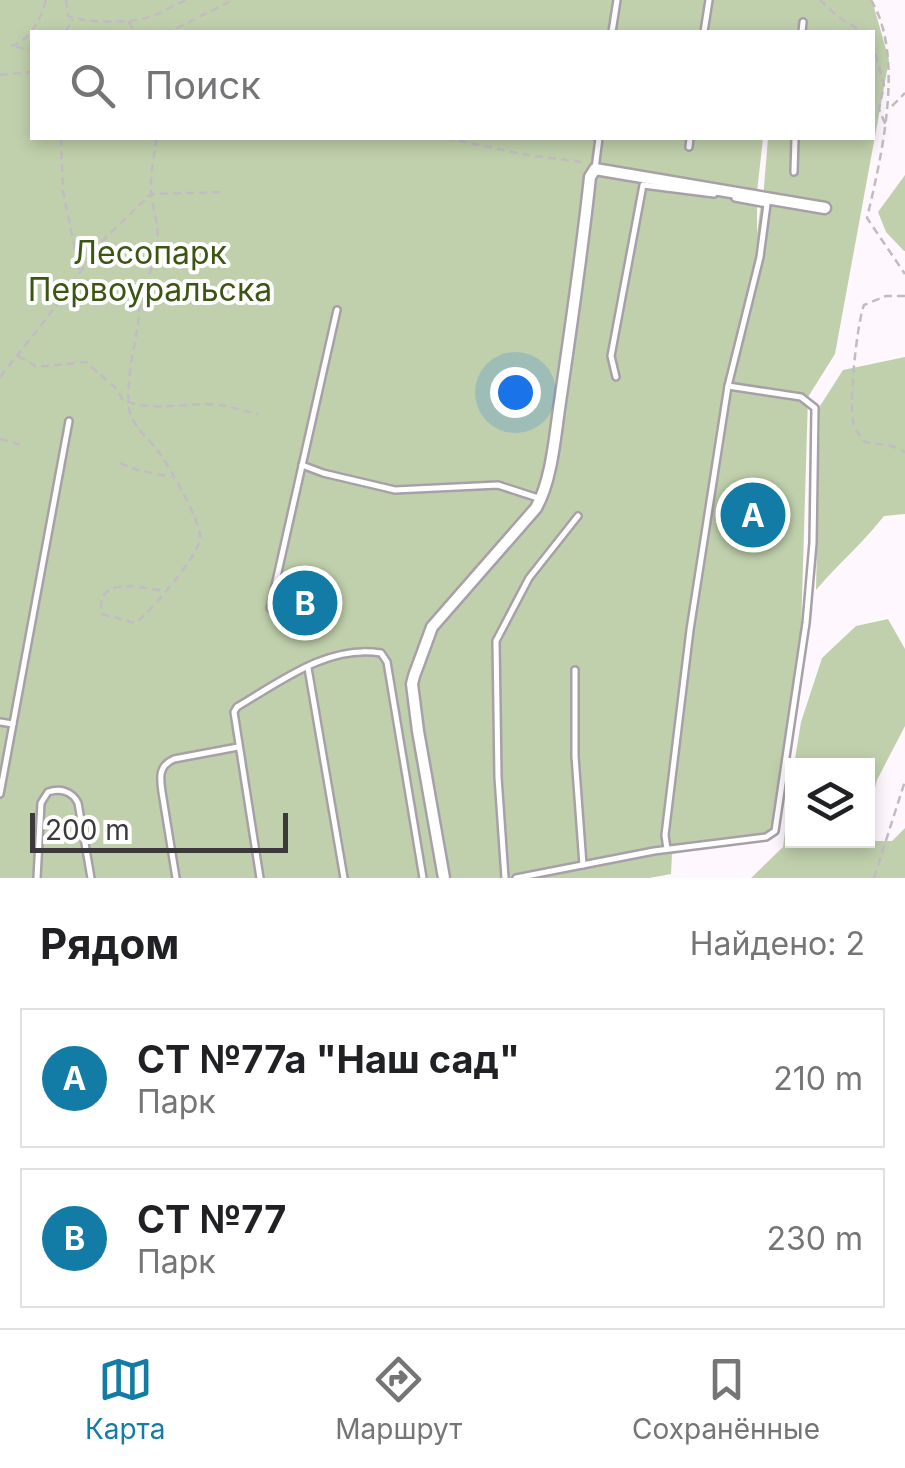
<!DOCTYPE html>
<html lang="ru">
<head>
<meta charset="utf-8">
<style>
	:root { --surface:#fff; --page:#f2f2f2; --text:#202124; --muted:#757577; --line:#e0e0e0; --accent:#137ca6 }
	body { margin:0; font-family:Inter,sans-serif; background:var(--page); color:var(--text) }
	.controls { position:absolute; right:30px; bottom:30px; display:grid; overflow:hidden; border-radius:0px; box-shadow:0 5px 15px #0003 }
	.controls button { width:90px; height:90px; display:grid; place-items:center; padding:0; border:0; border-bottom:2px solid var(--line); background:var(--surface); color:var(--text); font:50px sans-serif }
	.scale { position:absolute; left:30px; bottom:25px; width:258px; box-sizing:border-box; padding-left:10px; border:5px solid #3c393c; border-top:0; font-size:28px; line-height:35px; white-space:nowrap; color:#3c393c; -webkit-text-stroke:8px #fff; paint-order:stroke }
	.you { position:absolute; left:515px; top:392px; width:35px; height:35px; margin:-25px; border:8px solid #fff; border-radius:50%; background:#1a73e8; box-shadow:0 0 0 15px #1a73e833 }
	.badge { display:grid; place-items:center; width:65px; height:65px; border-radius:50%; background:var(--accent); color:#fff; font-size:32px; font-weight:700 }
	.pin { position:absolute; translate:-50% -50%; border:5px solid #fff; box-shadow:0 2px 10px #0006 }
	.list { margin:0; padding:0; list-style:none }
	h2 { display:flex; justify-content:space-between; align-items:center; height:130px; margin:0; padding:0 40px; font-size:42px }
	h2 small { font-size:32px; font-weight:400; color:var(--muted) }
	.list li { display:grid; grid-template-columns:65px 1fr auto; gap:30px; align-items:center; box-sizing:border-box; height:140px; margin:0 20px 20px; padding:0 20px; border:2px solid var(--line); border-radius:0px }
	.list b { display:block; font-size:38px; white-space:nowrap }
	.list p { margin:0; font-size:32px; white-space:nowrap; color:var(--muted) }
	.list em { font-size:32px; font-style:normal; color:var(--muted) }
	.icon { flex:none; width:55px; height:55px; fill:none; stroke:currentColor; stroke-width:2; stroke-linecap:round; stroke-linejoin:round }
	.map { position:relative; flex:none; width:905px; height:878px; overflow:hidden }
	.search { position:absolute; background:var(--surface); box-shadow:0 5px 15px #0003; left:30px; right:30px; top:30px; height:110px; display:flex; align-items:center; gap:25px; box-sizing:border-box; padding:0 35px; border-radius:0px; color:var(--muted); font-size:38px }
	.sheet { height:450px; background:var(--surface) }
	nav { display:flex; justify-content:space-around; align-items:center; box-sizing:border-box; height:140px; border-top:2px solid var(--line); background:var(--surface); font-size:28px; color:var(--muted) }
	nav a { display:grid; justify-items:center; gap:5px }
	nav .on { color:var(--accent) }
	.map>svg:first-child { display:block }
	.green { fill:#c0d0ac; fill-rule:evenodd }
	.lines { fill:none; stroke-linecap:round; stroke-linejoin:round }
	.lane-casing { stroke:#a8a0a8; stroke-width:10 }
	.street-casing { stroke:#a8a0a8; stroke-width:15 }
	.path { stroke:#c2bcc2; stroke-width:2.5; stroke-dasharray:8 5; stroke-linecap:butt }
	.lane { stroke:#fff; stroke-width:5 }
	.street { stroke:#fff; stroke-width:10 }
	.labels { text-anchor:middle; dominant-baseline:central; stroke-width:8; stroke-linejoin:round; paint-order:stroke }
	.park-label { font-size:32px; fill:#3d5513; stroke:#fff }
</style>
</head>
<body>
<div class="map">
<svg width="905" height="878" viewBox="0 0 905 878">
	<rect width="100%" height="100%" fill="#fef7fe"/>
	<!-- green -->
	<g class="green">
		<path d="M 0,0 L 872,0 L 889,60 L 835,354 L 808,397 L 800,666 L 772,838 L 672,854 L 671,874 L 649,878 L 451,878 L 410,684 L 445,878 L 0,878 ZM 32,32 L 872,32 L 872,138 L 768,138 L 763,199 L 817,210 L 816,213 L 761,203 L 757,234 L 757,192 L 763,138 L 32,138 Z"/>
		<polygon points="905,175 905,251 904,251 886,232 878,212"/>
		<path d="M 905,357 L 905,514 L 884,516 C 863,543 838,564 816,590 L 820,406 L 843,370 Z"/>
		<polygon points="888,619 905,649 905,726 877,780 868,815 868,766 794,765 801,722 822,658 856,626"/>
		<polygon points="792,779 792,841 892,841 905,828 905,878 751,878 783,847"/>
	</g>
	<g class="lines">
		<defs>
			<g id="lane">
				<polyline points="612,32 617,0"/>
				<polyline points="704,32 709,0"/>
				<polyline points="802,32 803,22"/>
				<polyline points="689,147 690,138"/>
				<polyline points="595,169 599,138"/>
				<polyline points="794,172 795,138"/>
				<polyline points="616,377 611,356 643,185 714,194"/>
				<polyline points="302,465 323,473 395,490 498,485 538,498"/>
				<polyline points="270,608 337,310"/>
				<polyline points="308,668 344,878"/>
				<polyline points="575,670 575,756 583,865"/>
				<polyline points="0,722 13,724"/>
				<polyline points="0,794 69,421"/>
				<polyline points="667,849 665,835 690,630 728,386 760,257 767,204 735,198"/>
				<path d="M 37,878 L 41,803 L 48,792 C 60,788 72,791 78,803 L 91,878"/>
				<path d="M 176,878 L 162,792 C 160,778 158,766 174,759 L 238,747"/>
				<path d="M 260,878 L 234,712 L 237,707 C 281,681 329,644 381,653 L 387,662 L 423,878"/>
				<polyline points="505,878 498,777 496,641 529,578 578,516"/>
				<polyline points="516,878 654,851 766,837 775,831 806,623 813,543 815,408 801,397 728,386"/>
			</g>
			<path id="street" d="M 444,878 L 418,731 L 412,684 L 414,676 L 432,627 L 536,508 C 552,480 555,435 560,402 C 571,327 582,253 590,177 L 595,169 L 825,208"/>
		</defs>
		<!-- lane casing -->
		<use href="#lane" class="lane-casing"/>
		<!-- street casing -->
		<use href="#street" class="street-casing"/>
		<!-- path -->
		<g class="path">
			<path d="M 66,0 L 68,16 C 91,23 118,23 142,19 C 155,17 173,5 187,0"/>
			<polyline points="820,0 838,17 863,32"/>
			<path d="M 871,0 C 905,55 882,155 867,218 L 905,274"/>
			<polyline points="129,21 134,32"/>
			<polyline points="65,32 73,19"/>
			<polyline points="164,32 173,30 233,0"/>
			<polyline points="872,41 884,85 879,109 886,126"/>
			<path d="M 11,46 C 31,40 41,19 46,0"/>
			<polyline points="16,47 32,50"/>
			<polyline points="0,75 32,72"/>
			<polyline points="892,106 905,93"/>
			<polyline points="61,138 63,191 79,269"/>
			<path d="M 156,138 C 155,156 150,172 151,190 C 152,208 160,226 157,243 C 154,264 146,282 141,302 C 139,309 139,317 138,324 C 134,351 126,381 129,408 C 132,427 148,437 158,451 C 169,466 203,524 200,540 C 196,558 150,613 135,623 L 102,614 C 94,574 143,588 165,591"/>
			<polyline points="446,138 521,154 587,163"/>
			<path d="M 905,296 L 886,296 L 864,305 C 857,323 847,411 855,429 C 855,429 864,441 865,442 L 892,446 L 905,452"/>
			<path d="M 18,356 L 37,367 L 86,362 L 118,390 L 122,399 C 150,414 189,401 219,405 C 232,406 245,412 258,414"/>
			<polyline points="0,377 46,319 105,238 151,194 225,192"/>
			<polyline points="0,439 21,445"/>
			<polyline points="120,463 137,470 171,477"/>
			<polyline points="874,878 905,781"/>
		</g>
		<!-- lane -->
		<use href="#lane" class="lane"/>
		<!-- street -->
		<use href="#street" class="street"/>
	</g>
	<g class="labels">
		<!-- park labels -->
		<g class="park-label">
			<text x="150" y="252">Лесопарк<tspan x="150" dy="37">Первоуральска</tspan></text>
		</g>
	</g>
</svg>
<div class="controls">
<button><svg class="icon" aria-label="layers" viewBox="0 0 24 24"><path d="M12 4l9 5-9 5-9-5zM3 14l9 5 9-5"/></svg></button>
</div>
<div class="scale">200 m</div>
<div class="you"></div>
<div class="pin badge" style="left:753px;top:515px">A</div>
<div class="pin badge" style="left:305px;top:603px">B</div>
<div class="search"><svg class="icon" aria-label="search" viewBox="0 0 24 24"><circle cx="10" cy="10" r="6"/><path d="M15 15l6 6"/></svg>Поиск</div>
</div>
<section class="sheet">
<h2>Рядом<small>Найдено: 2</small></h2>
<ul class="list">
<li><span class="badge">A</span><div><b>СТ №77а &quot;Наш сад&quot;</b><p>Парк</p></div><em>210 m</em></li>
<li><span class="badge">B</span><div><b>СТ №77</b><p>Парк</p></div><em>230 m</em></li>
</ul>
</section>
<nav>
<a class="on"><svg class="icon" aria-label="map" viewBox="0 0 24 24"><path d="M3 6l6-2 6 2 6-2v14l-6 2-6-2-6 2zM9 4v14M15 6v14"/></svg>Карта</a>
<a><svg class="icon" aria-label="directions" viewBox="0 0 24 24"><path d="M12 3l9 9-9 9-9-9zM9 14v-3h6M13 9l2 2-2 2"/></svg>Маршрут</a>
<a><svg class="icon" aria-label="saved" viewBox="0 0 24 24"><path d="M7 4h10v16l-5-4-5 4z"/></svg>Сохранённые</a>
</nav>
</body>
</html>
